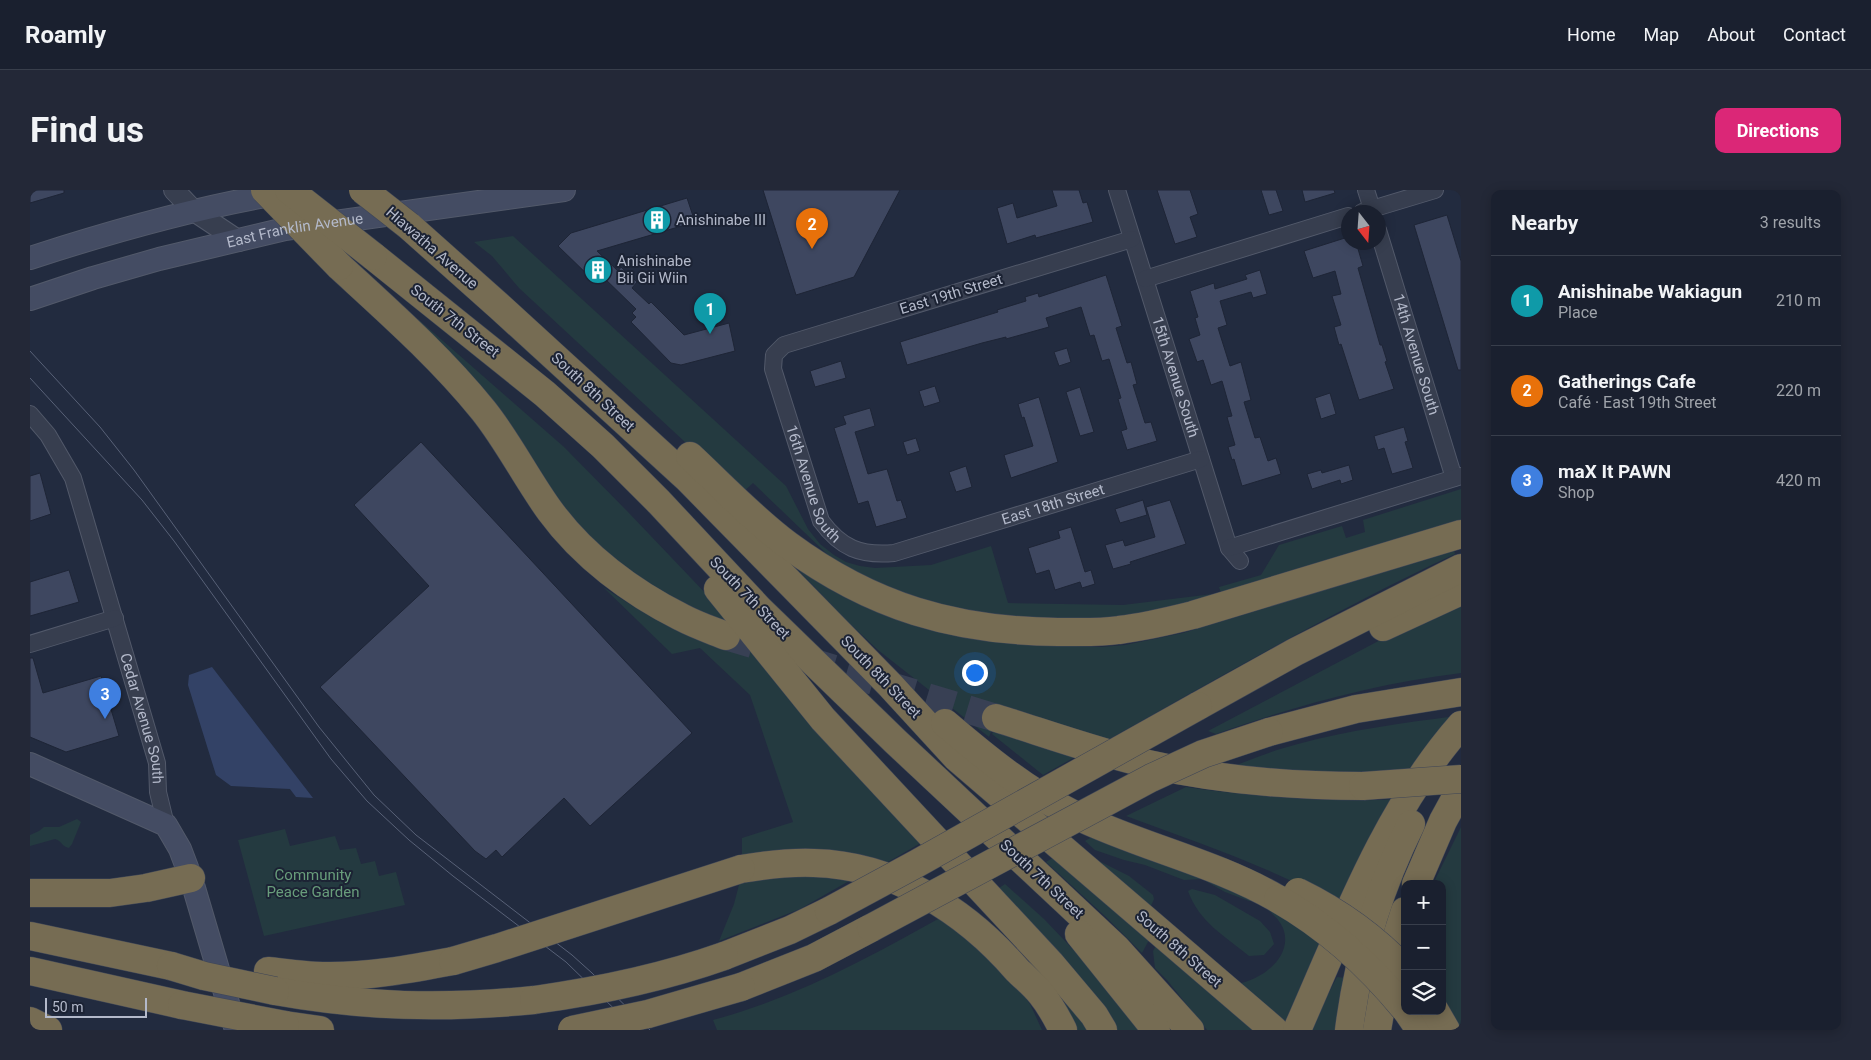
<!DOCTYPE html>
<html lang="en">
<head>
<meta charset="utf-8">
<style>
	:root { --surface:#1a202f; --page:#232837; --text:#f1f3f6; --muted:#9fa3aa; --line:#383e4b; --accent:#db2777 }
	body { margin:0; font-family:Roboto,sans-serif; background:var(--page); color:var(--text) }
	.controls { position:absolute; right:15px; bottom:15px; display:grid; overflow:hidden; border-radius:10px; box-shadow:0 2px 12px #0003 }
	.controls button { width:45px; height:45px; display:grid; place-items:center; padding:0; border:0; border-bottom:1px solid var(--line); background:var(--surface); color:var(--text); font:25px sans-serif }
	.compass { position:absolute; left:1311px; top:15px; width:45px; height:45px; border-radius:50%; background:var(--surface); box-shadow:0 2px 12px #0003; rotate:163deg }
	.scale { position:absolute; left:15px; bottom:12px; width:102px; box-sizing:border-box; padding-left:5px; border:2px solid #b3b9ca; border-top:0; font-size:14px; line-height:18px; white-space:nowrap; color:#b3b9ca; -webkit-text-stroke:4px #1c2334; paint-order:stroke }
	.you { position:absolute; left:944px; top:482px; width:18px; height:18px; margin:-12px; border:4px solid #fff; border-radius:50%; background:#1a73e8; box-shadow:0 0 0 8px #1a73e833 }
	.badge { display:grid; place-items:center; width:32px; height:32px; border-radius:50%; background:var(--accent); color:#fff; font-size:16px; font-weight:700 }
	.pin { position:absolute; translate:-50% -41px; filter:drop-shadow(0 1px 2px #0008) }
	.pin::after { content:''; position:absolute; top:26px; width:18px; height:15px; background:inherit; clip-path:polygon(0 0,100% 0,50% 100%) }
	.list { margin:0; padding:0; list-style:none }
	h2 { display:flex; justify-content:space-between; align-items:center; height:65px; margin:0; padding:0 20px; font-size:21px }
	h2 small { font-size:16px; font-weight:400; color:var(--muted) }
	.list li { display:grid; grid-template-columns:32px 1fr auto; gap:15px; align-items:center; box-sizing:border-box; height:90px; padding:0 20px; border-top:1px solid var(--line) }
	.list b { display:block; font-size:19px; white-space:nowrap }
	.list p { margin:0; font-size:16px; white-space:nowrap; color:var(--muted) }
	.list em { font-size:16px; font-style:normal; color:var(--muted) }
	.icon { flex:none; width:28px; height:28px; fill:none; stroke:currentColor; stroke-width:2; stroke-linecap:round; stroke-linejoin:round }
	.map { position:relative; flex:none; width:1431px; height:840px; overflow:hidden; border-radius:10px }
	header { display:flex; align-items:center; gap:30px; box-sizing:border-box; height:70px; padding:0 25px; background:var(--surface); border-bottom:1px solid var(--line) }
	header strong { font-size:24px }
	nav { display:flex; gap:28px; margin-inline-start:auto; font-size:18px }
	.intro { display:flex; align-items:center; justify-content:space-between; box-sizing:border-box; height:120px; padding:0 30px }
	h1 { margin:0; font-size:35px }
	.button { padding:12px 22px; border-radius:10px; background:var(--accent); color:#fff; font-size:18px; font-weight:700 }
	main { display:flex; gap:30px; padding:0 30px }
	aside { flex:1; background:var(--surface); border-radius:10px; box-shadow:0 2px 12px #0003 }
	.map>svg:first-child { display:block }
	.green { fill:#243a40 }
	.water { fill:#334266 }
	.building { fill:#3e4760; stroke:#1e2536 }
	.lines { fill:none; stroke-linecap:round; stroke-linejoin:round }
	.motorway-tunnel { stroke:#384054; stroke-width:28; stroke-dasharray:28 14; stroke-linecap:butt }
	.minor-casing { stroke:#52596a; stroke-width:18 }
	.tertiary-casing { stroke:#52596a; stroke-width:22 }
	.secondary-casing { stroke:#52596a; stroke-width:24 }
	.motorway-casing { stroke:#3f4657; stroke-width:29 }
	.minor { stroke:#373e4f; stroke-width:16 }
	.tertiary { stroke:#373e4f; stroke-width:20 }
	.secondary { stroke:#444c63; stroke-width:22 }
	.motorway { stroke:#766c53; stroke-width:28 }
	.tram { stroke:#586177; stroke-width:1 }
	.motorway-bridge-casing { stroke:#3f4657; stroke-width:29; stroke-linecap:butt }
	.motorway-bridge { stroke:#766c53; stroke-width:28 }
	.labels { text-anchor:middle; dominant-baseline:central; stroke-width:4; stroke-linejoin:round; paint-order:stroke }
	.poi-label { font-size:15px; fill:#b3b9ca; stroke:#1c2334; text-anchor:start }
	.street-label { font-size:15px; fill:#b3b9ca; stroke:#1c2334 }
	.park-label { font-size:15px; fill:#689d7b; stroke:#1c2334 }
</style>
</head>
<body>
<header>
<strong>Roamly</strong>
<nav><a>Home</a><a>Map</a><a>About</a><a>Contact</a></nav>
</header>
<div class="intro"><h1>Find us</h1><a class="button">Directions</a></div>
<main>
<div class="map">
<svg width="1431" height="840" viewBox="0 0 1431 840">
	<rect width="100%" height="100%" fill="#222b3f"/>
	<!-- green -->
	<g class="green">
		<polygon points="483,46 756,296 778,339 790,354 804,365 816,372 830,376 845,378 901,375 961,356 978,413 1093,415 1191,403 1189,397 1231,385 1249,355 1312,336 1316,348 1335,342 1333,330 1431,299 1431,333 1141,422 1011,434 880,411 814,376 798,365 723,293 711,304 489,98 462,66 444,52"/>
		<path d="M 388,129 L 534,257 L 598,322 L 701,430 L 896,650 L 851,676 L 712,672 L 712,648 L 763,632 L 720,505 L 670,458 L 642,464 L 573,397 C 611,422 649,445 693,458 L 655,419 L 570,363 L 383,135 Z"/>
		<path d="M 746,357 L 975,453 L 1071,457 L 1095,455 L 1153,443 L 1424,360 L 1425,364 C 1305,420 1190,487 1074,552 L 970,519 L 959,547 L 848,460 L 816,430 Z"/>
		<path d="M 1431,409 L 1431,483 C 1344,494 1268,515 1186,544 L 1178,541 L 1392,428 Z"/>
		<path d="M 1426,526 L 1383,582 L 1346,586 L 1199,578 C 1222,569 1244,560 1268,554 C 1319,540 1373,533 1426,526 Z"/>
		<polygon points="963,542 1045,567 1013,585 962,544"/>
		<path d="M 1156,597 C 1227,607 1298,613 1370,609 L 1316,719 C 1247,679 1171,654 1096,626 Z"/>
		<path d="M 47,629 L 51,632 L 42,654 L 39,658 C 32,657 31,650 25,649 L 0,656 L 0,645 L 9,641 L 14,637 L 29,637 Z"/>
		<polygon points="1431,637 1431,840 1429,840 1412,812 1412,694 1403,694"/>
		<polygon points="255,639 260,656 305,646 310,660 326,658 331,674 345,671 349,686 366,682 375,715 234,746 208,650"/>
		<polygon points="1065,645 1235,712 1219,711 1195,702 1172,689 1154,690 1115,675 1094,670 1065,660 1055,651"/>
		<polygon points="1029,664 1119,750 1112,763 1076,727 1016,672"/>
		<polygon points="1055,664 1099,686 1123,705 1124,709 1120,718"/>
		<polygon points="735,685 826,687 770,719 689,751 704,714 710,691"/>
		<polygon points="975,694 1014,729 1058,775 1113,840 1081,840 963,702"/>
		<path d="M 1162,699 L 1185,705 L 1230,731 L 1240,742 L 1244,754 L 1234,765 L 1219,766 C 1195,746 1169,732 1158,701 Z"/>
		<path d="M 1238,720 L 1250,722 L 1298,755 L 1261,838 L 1207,794 C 1231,790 1264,767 1253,738 C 1250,731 1244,725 1238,720 Z"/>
		<path d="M 917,724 L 986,792 L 1001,816 L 1012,840 L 687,840 L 683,830 C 766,808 842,766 917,724 Z"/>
		<polygon points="1126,756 1231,840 1177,840 1137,790 1125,778 1123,761"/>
		<polygon points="1307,787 1316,788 1309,840 1279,840"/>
		<polygon points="1034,796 1067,840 1041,840 1021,806"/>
	</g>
	<!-- water -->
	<polygon class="water" points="182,477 283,608 266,607 260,599 201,596 186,585 158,495 159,485"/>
	<!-- building -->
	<g class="building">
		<polygon points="0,0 34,0 34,3 0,13"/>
		<polygon points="733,0 870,0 824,87 766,105"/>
		<polygon points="1022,0 1049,0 1053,13 1057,12 1063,32 1006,48 1005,45 977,54 967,18 983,13 987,28 1027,16"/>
		<polygon points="1127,0 1160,0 1168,24 1160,27 1167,47 1145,54"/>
		<polygon points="1231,0 1246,0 1253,21 1239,25"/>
		<polygon points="1272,0 1304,0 1305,3 1275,12"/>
		<polygon points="657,8 665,32 567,61 588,81 591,77 607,92 602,98 619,114 621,112 654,145 699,133 705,161 651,175 641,173 601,132 606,127 602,123 606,119 569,83 562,89 528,56 541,43"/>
		<polygon points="1417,25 1431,71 1431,180 1428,180 1384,35"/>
		<polygon points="1318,47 1318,52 1326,52 1333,76 1328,78 1350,155 1352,155 1357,171 1355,172 1364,199 1329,210 1311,154 1309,155 1304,137 1311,135 1302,106 1311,104 1305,81 1283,88 1274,61"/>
		<polygon points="1230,80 1237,104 1223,108 1221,102 1190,111 1197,135 1188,138 1200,176 1211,172 1221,210 1214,212 1225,248 1230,247 1238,271 1246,268 1251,284 1212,296 1204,269 1202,270 1198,257 1205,255 1197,227 1202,226 1192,191 1181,195 1173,170 1167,172 1159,149 1170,145 1165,128 1168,127 1160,101 1184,93 1185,99 1217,89 1215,85"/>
		<polygon points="1076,85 1092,136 1086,138 1097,173 1101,172 1107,194 1103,195 1115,233 1121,232 1127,251 1097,260 1091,241 1097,239 1088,209 1091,208 1079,169 1072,171 1064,145 1060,146 1051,117 1016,128 1019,137 976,149 976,147 952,153 877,175 870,152 968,122 967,120 996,111 995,107 1008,103 1009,107"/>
		<polygon points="1037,158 1041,172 1029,176 1024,162"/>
		<polygon points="811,171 816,188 785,197 780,181"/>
		<polygon points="905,196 910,212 894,217 889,201"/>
		<polygon points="1050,197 1064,242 1050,246 1036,202"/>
		<polygon points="1300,203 1306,224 1291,229 1285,208"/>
		<polygon points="1009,207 1028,272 981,288 974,265 1003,256 994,227 992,228 988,214"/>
		<polygon points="840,218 845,236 825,242 838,284 857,279 867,311 871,310 877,328 846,337 838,311 828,314 804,238 816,234 813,226"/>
		<polygon points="1374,237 1378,251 1375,252 1383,278 1362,284 1354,258 1348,260 1344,246"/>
		<polygon points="886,248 890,261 877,265 873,252"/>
		<polygon points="391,252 662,543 560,636 534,608 472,667 466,660 456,669 445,661 290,497 399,396 324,315"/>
		<polygon points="1319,275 1323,290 1311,294 1310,290 1282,299 1277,284 1291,280 1292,283"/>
		<polygon points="936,276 942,297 926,302 919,282"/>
		<polygon points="10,283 21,324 0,331 0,286"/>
		<polygon points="1113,310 1117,325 1090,333 1085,319"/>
		<polygon points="1140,310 1156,354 1100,372 1101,374 1083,379 1075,355 1093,350 1095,356 1125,347 1116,317"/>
		<polygon points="1041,337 1055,382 1061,380 1065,394 1052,398 1050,392 1025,400 1019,380 1006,384 998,358 1030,348 1028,341"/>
		<polygon points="39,380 49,412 0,426 0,392"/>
		<polygon points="0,468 3,468 13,503 71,486 89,546 36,562 0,547"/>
	</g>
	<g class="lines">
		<!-- motorway-tunnel -->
		<polyline class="motorway-tunnel" points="696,446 966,528"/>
		<defs>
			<g id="minor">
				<path id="s1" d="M 1087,0 L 1199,358 L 1210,371"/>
				<polyline points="1336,0 1343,22"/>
				<polyline points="1332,22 1405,0"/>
				<path id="s2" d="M 1348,40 L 1424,288"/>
				<path id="s3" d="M 1102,49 L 754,155 L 744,165 L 743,179 L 791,331 C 811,358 830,366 864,363 L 1171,269"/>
				<polyline points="1115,89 1318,26"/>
				<path id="s4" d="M 0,224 L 18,245 L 43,288 L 127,573 L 128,602 L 136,635"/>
				<polyline points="1199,358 1431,286"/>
				<polyline points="0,454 85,428"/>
			</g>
			<polyline id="tertiary" points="144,0 164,21 209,51"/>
			<g id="secondary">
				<path d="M 0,68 C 83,41 167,17 253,3"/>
				<path id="s5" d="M 0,109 L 63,88 L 129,69 L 255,39 L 534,0"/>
				<polyline points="0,574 136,635 150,659 161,688 206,840"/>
			</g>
			<g id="motorway">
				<polyline points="379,36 471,118 658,289 860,495 927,568 1244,840"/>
				<polyline points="343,66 515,204 573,256 629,312 729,419 865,551 1086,758 1160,840"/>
				<path d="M 309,76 C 359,122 410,167 453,220 C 478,251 496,288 520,321 C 553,366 601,402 651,427 C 666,435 681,440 696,446"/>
				<path d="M 660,266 C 692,296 723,329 758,355 C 842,417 925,441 1028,442 C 1048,442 1069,443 1089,440 C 1114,437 1139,431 1163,425 L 1431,344"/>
				<polyline points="688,399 793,529 1021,774 1064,825 1073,840"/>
				<polyline points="1353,437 1431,401"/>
				<polyline points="1168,516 1265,462 1431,378"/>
				<path d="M 966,528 C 1017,544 1067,562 1118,574 C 1189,590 1261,596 1333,596"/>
				<path d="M 915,533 C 956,568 996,601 1045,625 C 1111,657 1184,672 1248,709"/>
				<polyline points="1239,542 1326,519 1431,502"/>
				<path d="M 711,679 C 735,675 759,672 784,673 C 864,675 935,720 987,780 C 995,788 1004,795 1011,804 C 1020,815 1027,828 1033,840"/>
				<polyline points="1386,694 1413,631 1431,598"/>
				<polyline points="0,703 80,703 116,698 161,688"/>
				<polyline points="1049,744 1126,840"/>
				<polyline points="0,746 141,776"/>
				<polyline points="694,766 760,740 799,721"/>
				<polyline points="0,781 152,815"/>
				<path d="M 238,781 C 256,783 275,786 293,786 C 336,787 381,779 423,771"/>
				<polyline points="711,797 784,768 841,738"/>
				<path d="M 245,801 C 334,817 414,819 504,810"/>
				<polyline points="1377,821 1390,840"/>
				<polyline points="1405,821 1416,840"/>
				<polyline points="0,831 18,840"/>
				<polyline points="255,835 290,840"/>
				<path d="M 1267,840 C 1313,736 1356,620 1431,535"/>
				<path d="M 1319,840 C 1328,769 1349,698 1381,634"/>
				<polyline points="1347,840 1359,771 1375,721"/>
			</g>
		</defs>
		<!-- minor casing -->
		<use href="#minor" class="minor-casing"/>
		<!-- tertiary casing -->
		<use href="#tertiary" class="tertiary-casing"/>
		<!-- secondary casing -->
		<use href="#secondary" class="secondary-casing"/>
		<!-- motorway casing -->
		<use href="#motorway" class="motorway-casing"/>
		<!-- minor -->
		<use href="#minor" class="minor"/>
		<!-- tertiary -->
		<use href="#tertiary" class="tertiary"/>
		<!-- secondary -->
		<use href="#secondary" class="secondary"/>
		<!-- motorway -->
		<use href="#motorway" class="motorway"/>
		<!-- tram -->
		<g class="tram">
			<polyline points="0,161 70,237 104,280 289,537 344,605 386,645 542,765 562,783 620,840"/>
			<polyline points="0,188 112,310 144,351 301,569 337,611 379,650 423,686 536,772 606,840"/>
		</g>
		<defs>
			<g id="motorway-bridge">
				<polyline points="235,0 309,76"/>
				<polyline points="259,0 343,66"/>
				<polyline points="333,0 379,36"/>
				<polyline points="1333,596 1431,589"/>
				<path d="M 1268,702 C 1307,721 1345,748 1375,780"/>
				<path d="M 1248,709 C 1297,737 1339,775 1375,819"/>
				<polyline points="799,721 886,674 1168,516"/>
				<polyline points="841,738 1121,588 1173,564 1239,542"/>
				<polyline points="423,771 467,758 711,679"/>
				<polyline points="141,776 174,786 245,801"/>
				<path d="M 504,810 C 569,801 632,788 694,766"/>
				<polyline points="152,815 255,835"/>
				<polyline points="542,840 618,824 711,797"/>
			</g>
		</defs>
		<!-- motorway-bridge casing -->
		<use href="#motorway-bridge" class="motorway-bridge-casing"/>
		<!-- motorway-bridge -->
		<use href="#motorway-bridge" class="motorway-bridge"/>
	</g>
	<!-- icons -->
	<defs>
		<symbol id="building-disc" viewBox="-11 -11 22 22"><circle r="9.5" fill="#0f9aa8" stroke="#1c2334"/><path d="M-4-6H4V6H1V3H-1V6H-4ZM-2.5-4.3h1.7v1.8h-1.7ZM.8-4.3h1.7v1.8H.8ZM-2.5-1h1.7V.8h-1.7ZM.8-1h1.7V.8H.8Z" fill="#fff"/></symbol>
	</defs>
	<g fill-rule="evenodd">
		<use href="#building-disc" x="611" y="14" width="32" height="32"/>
		<use href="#building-disc" x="552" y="64" width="32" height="32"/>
	</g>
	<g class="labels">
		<!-- poi labels -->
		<g class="poi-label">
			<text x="646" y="30">Anishinabe III</text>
			<text x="587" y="71">Anishinabe<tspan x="587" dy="17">Bii Gii Wiin</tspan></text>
		</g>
		<!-- street labels -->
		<g class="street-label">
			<text stroke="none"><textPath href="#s5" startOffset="274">East Franklin Avenue</textPath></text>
			<text transform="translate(402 58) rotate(41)">Hiawatha Avenue</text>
			<text transform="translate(921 104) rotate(-17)">East 19th Street</text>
			<text transform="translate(425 131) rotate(38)">South 7th Street</text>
			<text stroke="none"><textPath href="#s2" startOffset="130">14th Avenue South</textPath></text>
			<text stroke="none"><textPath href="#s1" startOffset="196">15th Avenue South</textPath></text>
			<text transform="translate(563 202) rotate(43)">South 8th Street</text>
			<text stroke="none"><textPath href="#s3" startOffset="514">16th Avenue South</textPath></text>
			<text stroke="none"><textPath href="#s3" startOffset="802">East 18th Street</textPath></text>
			<text transform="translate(720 408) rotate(46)">South 7th Street</text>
			<text transform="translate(851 487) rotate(46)">South 8th Street</text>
			<text stroke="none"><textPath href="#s4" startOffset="328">Cedar Avenue South</textPath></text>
			<text transform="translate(1012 689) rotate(43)">South 7th Street</text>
			<text transform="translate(1149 759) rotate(41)">South 8th Street</text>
		</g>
		<!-- park labels -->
		<g class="park-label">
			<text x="283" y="685">Community<tspan x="283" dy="17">Peace Garden</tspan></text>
		</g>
	</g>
</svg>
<div class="controls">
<button>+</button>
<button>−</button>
<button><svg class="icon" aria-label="layers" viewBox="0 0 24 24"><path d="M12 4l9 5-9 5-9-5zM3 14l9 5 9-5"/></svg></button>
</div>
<svg class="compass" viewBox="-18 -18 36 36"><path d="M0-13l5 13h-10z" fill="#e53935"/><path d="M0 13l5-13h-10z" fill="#9fa3aa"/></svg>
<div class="scale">50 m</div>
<div class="you"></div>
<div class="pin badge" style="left:680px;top:144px;background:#0f9aa8">1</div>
<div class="pin badge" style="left:782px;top:59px;background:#e8710a">2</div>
<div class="pin badge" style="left:75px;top:529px;background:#3f7fe0">3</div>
</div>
<aside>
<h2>Nearby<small>3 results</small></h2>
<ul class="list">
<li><span class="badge" style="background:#0f9aa8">1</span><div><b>Anishinabe Wakiagun</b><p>Place</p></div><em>210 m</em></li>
<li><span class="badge" style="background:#e8710a">2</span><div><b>Gatherings Cafe</b><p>Café · East 19th Street</p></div><em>220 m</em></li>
<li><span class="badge" style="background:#3f7fe0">3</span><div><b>maX It PAWN</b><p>Shop</p></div><em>420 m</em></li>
</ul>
</aside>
</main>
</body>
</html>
